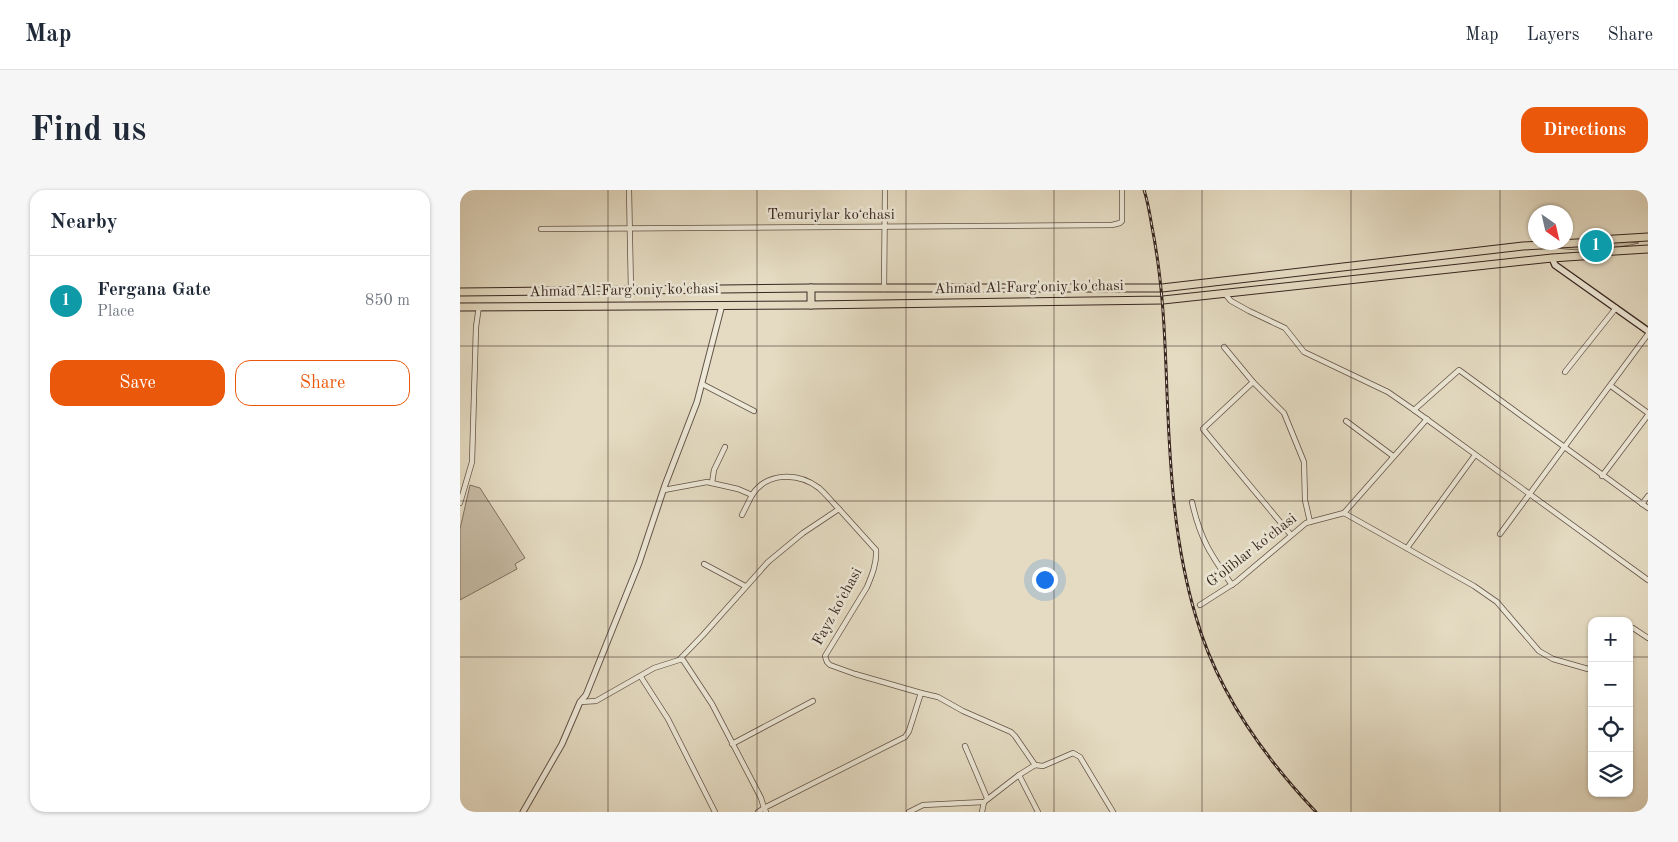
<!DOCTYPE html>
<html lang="en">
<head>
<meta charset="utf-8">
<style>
	:root { --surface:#fff; --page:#f6f6f7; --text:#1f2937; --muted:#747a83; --line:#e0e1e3; --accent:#ea580c }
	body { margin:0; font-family:"Old Standard TT",serif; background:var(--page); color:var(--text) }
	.controls { position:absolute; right:15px; bottom:15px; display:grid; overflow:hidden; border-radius:10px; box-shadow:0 1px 4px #0004 }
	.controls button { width:45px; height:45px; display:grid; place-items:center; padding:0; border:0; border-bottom:1px solid var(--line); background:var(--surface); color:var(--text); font:25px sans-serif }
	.compass { position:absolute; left:1068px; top:15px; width:45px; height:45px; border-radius:50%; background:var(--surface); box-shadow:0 1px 4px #0004; rotate:146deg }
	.you { position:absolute; left:584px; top:389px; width:18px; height:18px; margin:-12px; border:4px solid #fff; border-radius:50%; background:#1a73e8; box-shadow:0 0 0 8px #1a73e833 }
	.badge { display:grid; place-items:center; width:32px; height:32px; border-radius:50%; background:var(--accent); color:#fff; font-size:16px; font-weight:700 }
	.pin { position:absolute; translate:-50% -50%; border:2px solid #fff; box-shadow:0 1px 5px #0006 }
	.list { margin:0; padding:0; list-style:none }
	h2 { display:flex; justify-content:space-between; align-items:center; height:65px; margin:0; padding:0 20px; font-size:21px }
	h2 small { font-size:16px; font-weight:400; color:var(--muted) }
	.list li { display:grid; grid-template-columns:32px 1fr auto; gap:15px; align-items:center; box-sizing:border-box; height:90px; padding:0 20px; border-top:1px solid var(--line) }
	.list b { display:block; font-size:19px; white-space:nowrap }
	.list p { margin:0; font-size:16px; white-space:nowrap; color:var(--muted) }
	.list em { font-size:16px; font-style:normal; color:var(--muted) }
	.actions { display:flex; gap:10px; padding:15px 20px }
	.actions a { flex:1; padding:11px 0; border:1px solid var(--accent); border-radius:15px; text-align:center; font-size:18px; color:var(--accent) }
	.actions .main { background:var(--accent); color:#fff }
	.icon { flex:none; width:28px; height:28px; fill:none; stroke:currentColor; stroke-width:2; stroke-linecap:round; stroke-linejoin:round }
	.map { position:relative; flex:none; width:1188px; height:622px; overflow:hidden; border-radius:15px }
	header { display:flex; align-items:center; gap:30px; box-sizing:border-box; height:70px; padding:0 25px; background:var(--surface); border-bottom:1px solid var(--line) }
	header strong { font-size:24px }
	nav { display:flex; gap:28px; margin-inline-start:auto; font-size:18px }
	.intro { display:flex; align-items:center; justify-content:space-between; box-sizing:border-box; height:120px; padding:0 30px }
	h1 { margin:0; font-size:35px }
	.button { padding:12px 22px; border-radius:15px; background:var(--accent); color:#fff; font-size:18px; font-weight:700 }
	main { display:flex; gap:30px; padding:0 30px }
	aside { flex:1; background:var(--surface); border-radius:15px; box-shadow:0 1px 4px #0004 }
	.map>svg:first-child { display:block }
	.green { fill:#c7bca6; stroke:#807163 }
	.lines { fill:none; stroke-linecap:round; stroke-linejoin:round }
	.minor-casing { stroke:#635348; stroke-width:6 }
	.tertiary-casing { stroke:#635348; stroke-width:7 }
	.secondary-casing { stroke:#382620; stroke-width:8 }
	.trunk-casing { stroke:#382620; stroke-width:9 }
	.minor { stroke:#ede8d7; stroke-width:4.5 }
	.tertiary { stroke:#ede8d7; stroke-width:5 }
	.secondary { stroke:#ede8d7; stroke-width:5.5 }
	.trunk { stroke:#e4dbc2; stroke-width:7 }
	.rail-casing { stroke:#382620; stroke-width:3 }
	.rail { stroke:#ede8d7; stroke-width:1; stroke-dasharray:4; stroke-linecap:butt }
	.grid { fill:none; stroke:#382620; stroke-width:1; stroke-opacity:0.55 }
	.labels { text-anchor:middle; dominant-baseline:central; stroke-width:5; stroke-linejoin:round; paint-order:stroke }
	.street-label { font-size:15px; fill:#382620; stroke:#ede8d7 }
</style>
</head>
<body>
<header>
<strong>Map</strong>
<nav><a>Map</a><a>Layers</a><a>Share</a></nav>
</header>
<div class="intro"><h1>Find us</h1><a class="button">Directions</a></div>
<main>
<aside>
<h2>Nearby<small></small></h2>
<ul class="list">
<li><span class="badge" style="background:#0f9aa8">1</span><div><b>Fergana Gate</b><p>Place</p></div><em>850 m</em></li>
</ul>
<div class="actions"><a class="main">Save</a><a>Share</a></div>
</aside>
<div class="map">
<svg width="1188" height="622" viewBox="0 0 1188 622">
	<rect width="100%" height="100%" fill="#e4dbc2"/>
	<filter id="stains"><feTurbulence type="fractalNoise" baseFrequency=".004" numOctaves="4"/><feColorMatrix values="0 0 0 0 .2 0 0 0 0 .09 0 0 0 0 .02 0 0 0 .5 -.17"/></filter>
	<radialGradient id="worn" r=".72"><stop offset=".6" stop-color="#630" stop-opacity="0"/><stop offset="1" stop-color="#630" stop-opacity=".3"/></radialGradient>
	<!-- green -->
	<g class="green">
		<path d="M 1165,51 L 1179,53 C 1155,59 1121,62 1097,58 L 1109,54 Z"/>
		<polygon points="10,295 20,298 65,368 55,374 57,379 0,410 0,339"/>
	</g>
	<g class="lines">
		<defs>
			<g id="minor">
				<polyline points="169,0 171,101"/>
				<polyline points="81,39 652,35 660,33 662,31 662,0"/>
				<polyline points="424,99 425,0"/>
				<polyline points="765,104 771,111 789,121 825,138 844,162 928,202 954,220 1188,390"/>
				<polyline points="764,157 793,192 824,223 844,272 845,310 850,332"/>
				<polyline points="1105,182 1156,118"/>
				<polyline points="793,192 743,239 831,345"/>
				<polyline points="242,194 294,221"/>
				<polyline points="1151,196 1188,223"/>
				<polyline points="954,220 999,180 1188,318"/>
				<polyline points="886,231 933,266"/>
				<polyline points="1142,286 1188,225"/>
				<polyline points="252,293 254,280 265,257"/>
				<polyline points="204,300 247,292 278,299 292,305 282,325"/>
				<path d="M 292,305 C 307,282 338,282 359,298 C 366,304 372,312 379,319"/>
				<path d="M 732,312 C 740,349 751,365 772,395"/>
				<polyline points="0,313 12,272 16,137 19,116"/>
				<polyline points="1182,314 1188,306"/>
				<polyline points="884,323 1014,396 1037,412 1079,461 1093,469 1128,479 1132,478"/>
				<polyline points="1040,344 1188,144"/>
				<polyline points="947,358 1015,265"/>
				<polyline points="244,374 285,396"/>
				<polyline points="740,415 776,392 846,333 884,323 967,229"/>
				<polyline points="1169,440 1173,438 1188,448"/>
				<polyline points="219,470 223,470 252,514 301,608 304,618 298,622"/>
				<polyline points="181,487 208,529 255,622"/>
				<polyline points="461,503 478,507 503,521 551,542 555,546 575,575"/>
				<path d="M 120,512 L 136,511 L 194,478 L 219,470 L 243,445 L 308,372 L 343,343 L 379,319 L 416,360 C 417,373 412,385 407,397 L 365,466 L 367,472 L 370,475 L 395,484 L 461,503 L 449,541 L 445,547 L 304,618 L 306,622"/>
				<polyline points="272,554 353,511"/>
				<polyline points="505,556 527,608"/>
				<polyline points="575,575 583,576 613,563 620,567 653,622"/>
				<polyline points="559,585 578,622"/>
				<polyline points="0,619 4,622"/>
				<polyline points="449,622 463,615 524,612 559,585 575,575"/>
				<polyline points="522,622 524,612"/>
			</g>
			<polyline id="tertiary" points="63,622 102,554 120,512 126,505 179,373 205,295 237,212 262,115"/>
			<polyline id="secondary" points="1092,68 1095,75 1188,141"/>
			<g id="trunk">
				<polyline points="1138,50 1188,47"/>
				<polyline points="1139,62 1188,59"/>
				<polyline points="0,102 351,98 702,98 1063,56 1134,52"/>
				<polyline points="351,115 351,98"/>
				<polyline points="0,117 351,115 703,110 1092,68 1136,65"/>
			</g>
		</defs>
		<!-- minor casing -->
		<use href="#minor" class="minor-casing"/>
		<!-- tertiary casing -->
		<use href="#tertiary" class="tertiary-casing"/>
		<!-- secondary casing -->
		<use href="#secondary" class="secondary-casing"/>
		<!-- trunk casing -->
		<use href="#trunk" class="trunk-casing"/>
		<!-- minor -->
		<use href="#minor" class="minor"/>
		<!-- tertiary -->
		<use href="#tertiary" class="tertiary"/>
		<!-- secondary -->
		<use href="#secondary" class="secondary"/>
		<!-- trunk -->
		<use href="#trunk" class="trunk"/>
		<defs>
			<path id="rail" d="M 684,0 C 688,12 690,25 692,37 C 703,92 705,147 707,203 C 710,278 714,354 736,427 C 757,501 804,567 856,622"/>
		</defs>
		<!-- rail casing -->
		<use href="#rail" class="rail-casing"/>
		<!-- rail -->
		<use href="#rail" class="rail"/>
	</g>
	<!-- grid -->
	<path class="grid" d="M 148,0 L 148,622M 297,0 L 297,622M 446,0 L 446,622M 594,0 L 594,622M 742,0 L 742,622M 891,0 L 891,622M 1040,0 L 1040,622M 0,156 L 1188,156M 0,311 L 1188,311M 0,467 L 1132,467M 1169,467 L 1188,467"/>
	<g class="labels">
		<!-- street labels -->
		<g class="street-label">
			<text x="371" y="25">Temuriylar koʻchasi</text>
			<text transform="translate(569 98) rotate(-1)">Ahmad Al-Farg'oniy ko'chasi</text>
			<text transform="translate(164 101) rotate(-1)">Ahmad Al-Farg'oniy ko'chasi</text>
			<text transform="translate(792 361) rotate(-38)">Gʻoliblar koʻchasi</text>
			<text transform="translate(378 417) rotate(-61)">Fayz koʻchasi</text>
		</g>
	</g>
	<rect width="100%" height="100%" filter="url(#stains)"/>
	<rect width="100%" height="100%" fill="url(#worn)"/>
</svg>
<div class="controls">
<button>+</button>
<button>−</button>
<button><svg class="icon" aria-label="locate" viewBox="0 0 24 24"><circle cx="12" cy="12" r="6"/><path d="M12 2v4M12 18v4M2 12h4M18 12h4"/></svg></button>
<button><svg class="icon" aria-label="layers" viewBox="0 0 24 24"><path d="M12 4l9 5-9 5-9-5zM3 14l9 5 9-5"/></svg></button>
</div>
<svg class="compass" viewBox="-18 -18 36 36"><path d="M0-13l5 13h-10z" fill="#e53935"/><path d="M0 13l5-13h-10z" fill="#747a83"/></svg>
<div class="you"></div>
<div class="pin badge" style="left:1136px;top:56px;background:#0f9aa8">1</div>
</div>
</main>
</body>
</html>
